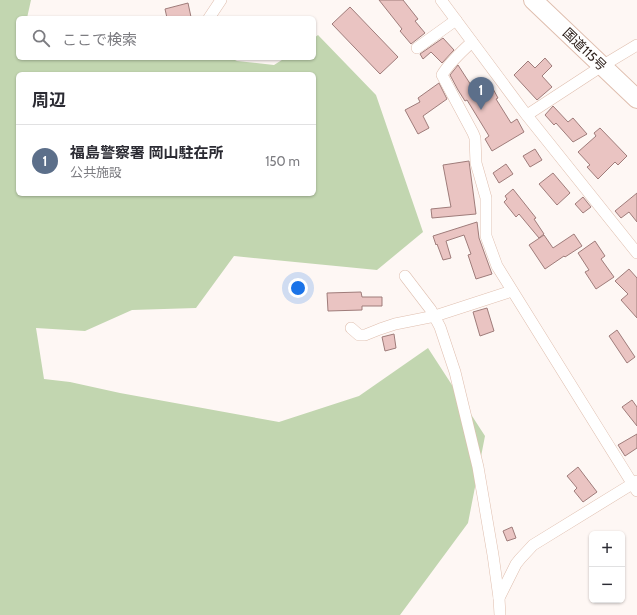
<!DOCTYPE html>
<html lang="ja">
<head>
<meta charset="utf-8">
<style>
	:root { --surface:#fff; --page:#f7f7f7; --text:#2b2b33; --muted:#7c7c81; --line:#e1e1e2; --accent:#2563eb }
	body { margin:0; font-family:Cabin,"Noto Sans JP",sans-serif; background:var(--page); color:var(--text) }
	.controls { position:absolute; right:12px; bottom:12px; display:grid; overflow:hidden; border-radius:6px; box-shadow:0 1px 3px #0004 }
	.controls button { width:36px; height:36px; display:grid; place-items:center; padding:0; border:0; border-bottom:1px solid var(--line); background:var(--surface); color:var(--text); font:20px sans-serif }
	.you { position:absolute; left:298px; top:288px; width:14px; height:14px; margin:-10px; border:3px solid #fff; border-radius:50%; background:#1a73e8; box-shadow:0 0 0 6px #1a73e833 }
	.badge { display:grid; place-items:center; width:26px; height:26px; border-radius:50%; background:var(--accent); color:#fff; font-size:13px; font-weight:700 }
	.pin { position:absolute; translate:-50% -33px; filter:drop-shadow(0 1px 2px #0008) }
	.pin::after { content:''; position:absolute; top:21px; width:14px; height:12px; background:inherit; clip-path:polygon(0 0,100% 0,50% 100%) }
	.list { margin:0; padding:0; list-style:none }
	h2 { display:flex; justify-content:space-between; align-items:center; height:52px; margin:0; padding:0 16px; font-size:17px }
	h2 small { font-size:13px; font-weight:400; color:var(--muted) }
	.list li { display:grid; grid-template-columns:26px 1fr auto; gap:12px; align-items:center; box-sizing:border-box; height:72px; padding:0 16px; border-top:1px solid var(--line) }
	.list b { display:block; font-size:15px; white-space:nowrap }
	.list p { margin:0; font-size:13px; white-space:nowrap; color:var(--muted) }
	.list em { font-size:13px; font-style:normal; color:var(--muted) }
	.icon { flex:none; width:22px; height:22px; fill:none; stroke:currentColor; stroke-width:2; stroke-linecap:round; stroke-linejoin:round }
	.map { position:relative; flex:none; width:637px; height:615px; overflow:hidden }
	.search { position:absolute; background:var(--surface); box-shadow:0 1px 3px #0004; left:16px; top:16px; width:300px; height:44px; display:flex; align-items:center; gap:10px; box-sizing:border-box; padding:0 14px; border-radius:6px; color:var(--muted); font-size:15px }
	.panel { position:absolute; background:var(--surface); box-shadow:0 1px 3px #0004; left:16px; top:72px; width:300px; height:124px; border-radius:6px }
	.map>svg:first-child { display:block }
	.green { fill:#c2d6b0; fill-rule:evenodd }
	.building { fill:#eac4c2; stroke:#9f7c7a }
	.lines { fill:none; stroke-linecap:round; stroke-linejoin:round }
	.minor-casing { stroke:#dfbeae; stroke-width:12 }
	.trunk-casing { stroke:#dfbeae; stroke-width:20 }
	.minor { stroke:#fff; stroke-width:11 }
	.trunk { stroke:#fff; stroke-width:18 }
	.labels { text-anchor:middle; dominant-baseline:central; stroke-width:3.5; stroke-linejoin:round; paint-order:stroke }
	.street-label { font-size:13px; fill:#2e211c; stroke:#fff }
</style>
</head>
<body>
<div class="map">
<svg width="637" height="615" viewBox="0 0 637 615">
	<rect width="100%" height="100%" fill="#fef7f4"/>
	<!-- green -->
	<path class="green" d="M 0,0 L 31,0 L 27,18 L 18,18 L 18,58 L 231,58 L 237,61 L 274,65 L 285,58 L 314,58 L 314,38 L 318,35 L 376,95 L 423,232 L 377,270 L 234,256 L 196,308 L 132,310 L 85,331 L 36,328 L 44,379 L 70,382 L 120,393 L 279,422 L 359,396 L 428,348 L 485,436 L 468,523 L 400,615 L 0,615 ZM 18,74 L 314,74 L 314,194 L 18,194 Z"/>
	<!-- building -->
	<g class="building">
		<polygon points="379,0 403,0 418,19 415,21 425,33 411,44 400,31 402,29"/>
		<polygon points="188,3 191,17 186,18 167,18 165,9"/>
		<polygon points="350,7 398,57 380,74 332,24"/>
		<polygon points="443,38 454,50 442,63 431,52 423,59 420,54"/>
		<polygon points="545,58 552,66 542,76 552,87 537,100 514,75 528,61 535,68"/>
		<polygon points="458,65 478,96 492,87 498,98 496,99 511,123 517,119 524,132 492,151 485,139 489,136 467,100 465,101 458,90 450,75"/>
		<polygon points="439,83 447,99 423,116 429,128 418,134 405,110 420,102 418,98"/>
		<polygon points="553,106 568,122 573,118 587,134 573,142 556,123 554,125 545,115"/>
		<polygon points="600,128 627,156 618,165 615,162 598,179 587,167 590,165 578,152 596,136 594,133"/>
		<polygon points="535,149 542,160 530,167 523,156"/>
		<polygon points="469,161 476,214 432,218 431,209 451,207 443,165"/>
		<polygon points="506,164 513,174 499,183 493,173"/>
		<polygon points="553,173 570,193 557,205 539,184"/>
		<polygon points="513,189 536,218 534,219 544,234 539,238 519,214 516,217 504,202 507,199 505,196"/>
		<polygon points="637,193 637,222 629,212 621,218 615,211"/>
		<polygon points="583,197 591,207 583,213 575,204"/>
		<polygon points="477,222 479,238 492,274 476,279 468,255 471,254 464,235 446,241 451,258 443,260 437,244 436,245 433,236"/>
		<polygon points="574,234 582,246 565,257 564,256 545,269 529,245 544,235 553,248"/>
		<polygon points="595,241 605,256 601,259 614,277 596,289 585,272 589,270 578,253"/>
		<polygon points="629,269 637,278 637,318 621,300 628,294 615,281"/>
		<polygon points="361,292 362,297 382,297 382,306 362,306 362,310 328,311 327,293"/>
		<polygon points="487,308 494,331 480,336 473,312"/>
		<polygon points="617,330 635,357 627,363 609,336"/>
		<polygon points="394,334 396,348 385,351 382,337"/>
		<polygon points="632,400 637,407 637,426 622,407"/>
		<polygon points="637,434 637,448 625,456 618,445"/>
		<polygon points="578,467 597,492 583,502 574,491 577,488 567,476"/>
		<polygon points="512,527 516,538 507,541 503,531"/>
	</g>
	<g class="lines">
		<defs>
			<g id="minor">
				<polyline points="441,0 525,113 637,253"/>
				<polyline points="209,18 221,0"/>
				<path d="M 472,42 C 461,52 449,63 442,75 L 473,133 L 475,138 L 476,163 L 486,198 L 486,236 L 497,266 L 637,491"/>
				<polyline points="417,48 456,20"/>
				<polyline points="527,115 602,66 637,45"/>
				<polyline points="405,276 431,310 440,327 455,372 478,467 493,555 499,598"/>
				<polyline points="351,328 359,335 365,335 380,329 395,324 435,316 512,291"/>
				<polyline points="500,615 499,598 516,564 520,559 533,545 637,481"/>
			</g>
			<polyline id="trunk" points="533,0 637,99"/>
		</defs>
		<!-- minor casing -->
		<use href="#minor" class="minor-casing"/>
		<!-- trunk casing -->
		<use href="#trunk" class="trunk-casing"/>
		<!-- minor -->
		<use href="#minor" class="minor"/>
		<!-- trunk -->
		<use href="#trunk" class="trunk"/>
	</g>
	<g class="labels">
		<!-- street labels -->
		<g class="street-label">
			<text transform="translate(585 49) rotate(44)">国道115号</text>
		</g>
	</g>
</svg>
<div class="controls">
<button>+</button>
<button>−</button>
</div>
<div class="you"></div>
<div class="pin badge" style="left:481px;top:110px;background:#5c6f8a">1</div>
<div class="search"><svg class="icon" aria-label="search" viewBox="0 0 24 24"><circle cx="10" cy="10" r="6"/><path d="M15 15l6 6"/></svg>ここで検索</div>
<section class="panel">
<h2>周辺<small></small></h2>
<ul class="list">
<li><span class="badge" style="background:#5c6f8a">1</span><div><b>福島警察署 岡山駐在所</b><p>公共施設</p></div><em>150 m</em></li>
</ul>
</section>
</div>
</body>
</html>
